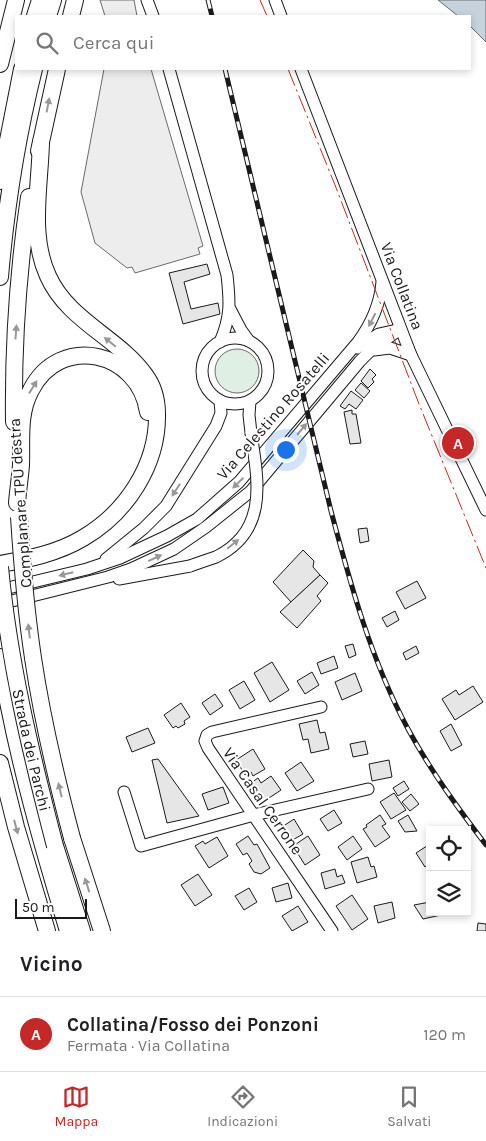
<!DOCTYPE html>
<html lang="it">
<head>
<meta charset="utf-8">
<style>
	:root { --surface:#fff; --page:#f2f2f2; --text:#202124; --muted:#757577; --line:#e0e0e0; --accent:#c62828 }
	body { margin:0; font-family:Karla,sans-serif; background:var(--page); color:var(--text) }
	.controls { position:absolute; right:15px; bottom:15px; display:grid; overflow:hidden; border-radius:0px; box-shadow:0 2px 8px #0003 }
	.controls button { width:45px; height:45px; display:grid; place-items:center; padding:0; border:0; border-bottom:1px solid var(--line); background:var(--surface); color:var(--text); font:25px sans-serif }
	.scale { position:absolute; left:15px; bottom:12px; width:72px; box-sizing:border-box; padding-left:5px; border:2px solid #1a1a1a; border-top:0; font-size:14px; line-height:18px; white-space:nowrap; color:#1a1a1a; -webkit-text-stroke:4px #fff; paint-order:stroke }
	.you { position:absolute; left:285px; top:449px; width:18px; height:18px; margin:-12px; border:4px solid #fff; border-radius:50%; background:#1a73e8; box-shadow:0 0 0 8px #1a73e833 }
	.badge { display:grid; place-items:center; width:32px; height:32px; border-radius:50%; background:var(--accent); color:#fff; font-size:16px; font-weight:700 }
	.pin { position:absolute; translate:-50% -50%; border:2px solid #fff; box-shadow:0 1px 5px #0006 }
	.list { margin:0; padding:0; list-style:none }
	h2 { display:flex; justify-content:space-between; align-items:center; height:65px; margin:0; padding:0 20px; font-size:21px }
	h2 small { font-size:16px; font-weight:400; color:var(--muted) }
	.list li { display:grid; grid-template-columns:32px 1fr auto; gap:15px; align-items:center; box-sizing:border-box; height:75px; padding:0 20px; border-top:1px solid var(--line) }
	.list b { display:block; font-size:19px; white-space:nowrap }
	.list p { margin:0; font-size:16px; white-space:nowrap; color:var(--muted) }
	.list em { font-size:16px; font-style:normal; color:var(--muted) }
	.icon { flex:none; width:28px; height:28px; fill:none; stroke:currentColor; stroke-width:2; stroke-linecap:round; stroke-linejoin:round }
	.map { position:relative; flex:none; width:486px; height:931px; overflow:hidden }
	.search { position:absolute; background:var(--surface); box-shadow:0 2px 8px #0003; left:15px; right:15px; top:15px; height:55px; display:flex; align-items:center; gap:12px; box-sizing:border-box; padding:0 18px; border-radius:0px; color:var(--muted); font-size:19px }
	.sheet { height:140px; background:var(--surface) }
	nav { display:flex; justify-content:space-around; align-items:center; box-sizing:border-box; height:70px; border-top:1px solid var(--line); background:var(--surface); font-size:14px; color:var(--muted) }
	nav a { display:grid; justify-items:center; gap:2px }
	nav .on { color:var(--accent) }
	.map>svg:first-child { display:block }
	.green { fill:#e0efe3; stroke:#6a6a6a }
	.parking { fill:#ededed; stroke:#6a6a6a }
	.water { fill:#c6d2dc; stroke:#6a6a6a }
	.building { fill:#e6e6e6; stroke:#1a1a1a }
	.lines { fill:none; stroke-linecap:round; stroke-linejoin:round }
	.minor-casing { stroke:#1a1a1a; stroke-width:13 }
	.highway-casing { stroke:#1a1a1a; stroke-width:18 }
	.minor { stroke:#fff; stroke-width:11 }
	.highway { stroke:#fff; stroke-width:16 }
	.rail-casing { stroke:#1a1a1a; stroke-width:5 }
	.rail { stroke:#fff; stroke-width:3; stroke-dasharray:9; stroke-linecap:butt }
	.minor-bridge-casing { stroke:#1a1a1a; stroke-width:13; stroke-linecap:butt }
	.highway-bridge-casing { stroke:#1a1a1a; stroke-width:18; stroke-linecap:butt }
	.minor-bridge { stroke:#fff; stroke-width:11 }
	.highway-bridge { stroke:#fff; stroke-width:16 }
	.power { stroke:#c62828; stroke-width:1; stroke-dasharray:18 4 2.5 4; stroke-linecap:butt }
	.oneway { fill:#989898 }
	.labels { text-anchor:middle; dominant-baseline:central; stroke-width:4; stroke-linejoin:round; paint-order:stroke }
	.street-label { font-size:16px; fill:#1a1a1a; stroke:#fff }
</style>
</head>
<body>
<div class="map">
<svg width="486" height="931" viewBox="0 0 486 931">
	<rect width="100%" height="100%" fill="#fff"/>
	<!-- green -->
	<circle class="green" cx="237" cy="371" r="22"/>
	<!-- parking -->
	<g class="parking">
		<polygon points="100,0 134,0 137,16 105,16"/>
		<polygon points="104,69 151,69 203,246 198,248 200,254 135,273 132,267 127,268 95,243 81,192"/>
	</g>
	<!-- water -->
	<polygon class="water" points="438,0 486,0 486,42 470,26 470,16 458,16"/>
	<!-- building -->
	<g class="building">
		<polygon points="207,264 210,274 184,282 191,309 218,303 220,314 183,324 169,273"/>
		<polygon points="370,369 376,375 372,379 374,382 368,388 361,381"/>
		<polygon points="361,383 370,391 364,398 355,390"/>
		<polygon points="351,391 363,400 356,409 349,404 345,409 340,406"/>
		<polygon points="352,410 352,414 356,414 361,443 350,444 344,412"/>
		<polygon points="367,528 369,541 360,543 358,529"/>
		<polygon points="303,550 314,561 313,567 320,575 291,602 273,582"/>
		<polygon points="320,575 328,583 317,596 321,601 297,628 280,612"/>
		<polygon points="417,581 426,598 405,609 396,592"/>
		<polygon points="395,611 399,620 387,627 382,618"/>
		<polygon points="353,644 356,655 349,658 345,646"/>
		<polygon points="416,646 419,653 406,660 403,653"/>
		<polygon points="334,656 338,668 321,674 317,663"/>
		<polygon points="272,662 289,690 270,702 254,673"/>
		<polygon points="312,672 319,685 305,694 297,681"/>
		<polygon points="355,673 362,691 342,700 335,682"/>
		<polygon points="244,681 255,700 240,709 229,690"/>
		<polygon points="473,686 483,702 455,720 442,699 456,690 459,695"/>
		<polygon points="215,694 223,706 210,715 202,703"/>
		<polygon points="181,703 190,717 184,721 185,724 178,728 176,726 173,728 164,715"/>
		<polygon points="317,720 320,733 325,732 329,749 311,753 308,739 303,740 299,724"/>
		<polygon points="451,724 462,745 451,751 440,731"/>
		<polygon points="148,728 155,743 132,752 126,737"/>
		<polygon points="365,741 368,754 353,757 350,744"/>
		<polygon points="253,749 265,769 253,776 251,772 245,775 236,760"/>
		<polygon points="158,759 199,816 167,823 152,760"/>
		<polygon points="389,760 392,777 372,781 369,764"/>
		<polygon points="301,762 314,781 297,791 285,773"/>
		<polygon points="271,776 281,790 263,802 251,783 258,778 261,783"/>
		<polygon points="404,781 409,789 398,796 393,788"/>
		<polygon points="223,787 229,803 208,810 202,794"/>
		<polygon points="394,793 406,810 391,819 380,802"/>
		<polygon points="411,794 419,804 410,811 402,802"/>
		<polygon points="334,810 342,823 328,831 320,819"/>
		<polygon points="380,815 386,824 382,826 390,837 375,847 363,829 367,827 366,825"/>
		<polygon points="408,815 417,831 405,832 398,821"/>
		<polygon points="294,819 303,834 291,841 282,827"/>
		<polygon points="248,836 254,845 257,844 270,868 261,874 254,872 249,864 252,861 247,853 243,855 236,844"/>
		<polygon points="308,836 320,855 305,865 293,846"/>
		<polygon points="353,836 362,849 347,860 338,847"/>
		<polygon points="217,837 228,856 209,868 195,846 203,841 205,844"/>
		<polygon points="430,844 430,863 425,867 416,853"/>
		<polygon points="368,857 371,867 374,866 377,877 357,883 351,862"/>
		<polygon points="335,869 337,877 342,875 345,883 325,889 321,873"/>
		<polygon points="198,874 212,895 195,906 181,885"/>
		<polygon points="288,883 292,898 276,902 272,888"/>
		<polygon points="249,888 257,902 244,910 235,896"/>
		<polygon points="352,895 368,919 352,930 336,906"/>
		<polygon points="392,902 395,918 378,923 374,906"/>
		<polygon points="430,902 430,912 439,912 441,915 423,919 414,905"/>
		<polygon points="298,906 308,922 292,931 282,916"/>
		<polygon points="478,923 486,924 486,931 477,931"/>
	</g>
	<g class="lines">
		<defs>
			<g id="minor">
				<polyline points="147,0 153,16"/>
				<polyline points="275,0 281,16"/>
				<path d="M 169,69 L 227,275 C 230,302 231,317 220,342"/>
				<polyline points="301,69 411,355 486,510"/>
				<polyline points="230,309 241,330 249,341"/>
				<circle cx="235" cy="371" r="33"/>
				<polyline points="357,348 379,334 397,330"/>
				<polyline points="374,350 390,348 411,355"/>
				<polyline points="250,401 249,415 251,433"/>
				<polyline points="106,559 144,528 166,506 216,426 221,413 220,401"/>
				<polyline points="119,579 190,566"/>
				<path d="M 0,590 L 87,569 L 120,558 L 167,536 L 197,519 L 239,482 L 358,342 C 372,323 380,305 382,282"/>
				<polyline points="0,604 108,577 131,569 174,549 206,527 251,491 360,361 370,351 400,329"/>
				<polyline points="321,707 212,732 207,735 205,741 208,748 332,931"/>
				<polyline points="124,792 141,846 254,815 368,789"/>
			</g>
			<g id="highway">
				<polyline points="35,16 40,0"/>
				<polyline points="48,16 53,0"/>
				<polyline points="71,16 75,0"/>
				<polyline points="0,64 16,0"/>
				<polyline points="39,151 57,69"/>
				<polyline points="0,181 22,69"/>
				<path d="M 0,277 C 6,207 17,137 34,69"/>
				<path d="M 14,422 C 13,347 18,271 29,197"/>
				<path d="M 17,503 C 18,490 20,478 21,465 C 22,439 18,414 31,390 C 60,333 139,351 148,412"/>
				<path d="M 0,564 C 29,559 58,553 83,538 C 126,513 158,465 157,414 C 157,401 154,387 145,375 C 119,338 68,321 48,276 C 29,235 40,186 41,142"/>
				<path d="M 0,657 C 15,751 41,841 68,931"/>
				<polyline points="0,763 16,827 47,931"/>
				<polyline points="72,838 102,931"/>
				<polyline points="55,846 82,931"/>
			</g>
		</defs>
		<!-- minor casing -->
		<use href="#minor" class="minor-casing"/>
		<!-- highway casing -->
		<use href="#highway" class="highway-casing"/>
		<!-- minor -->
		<use href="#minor" class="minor"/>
		<!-- highway -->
		<use href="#highway" class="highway"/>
		<defs>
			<g id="rail">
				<polyline points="208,0 212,16"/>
				<path d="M 225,69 L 331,511 C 351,586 371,660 408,729 C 430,770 458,808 486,845"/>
			</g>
		</defs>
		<!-- rail casing -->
		<use href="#rail" class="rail-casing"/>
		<!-- rail -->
		<use href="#rail" class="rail"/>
		<defs>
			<path id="minor-bridge" d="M 190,566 C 198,563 207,560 216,557 C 269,531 258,480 251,433"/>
			<g id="highway-bridge">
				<path d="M 19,517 C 22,564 26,611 33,658 C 42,718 56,778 72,838"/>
				<path id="s1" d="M 0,567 C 9,662 31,754 55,846"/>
			</g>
		</defs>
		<!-- minor-bridge casing -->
		<use href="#minor-bridge" class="minor-bridge-casing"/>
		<!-- highway-bridge casing -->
		<use href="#highway-bridge" class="highway-bridge-casing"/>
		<!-- minor-bridge -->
		<use href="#minor-bridge" class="minor-bridge"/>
		<!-- highway-bridge -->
		<use href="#highway-bridge" class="highway-bridge"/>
		<!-- power -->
		<g class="power">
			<polyline points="260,0 267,16"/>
			<polyline points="288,69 335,185 419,404 486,568"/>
		</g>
	</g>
	<!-- one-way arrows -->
	<defs><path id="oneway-solid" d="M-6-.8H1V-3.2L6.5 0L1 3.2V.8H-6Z" transform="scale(1.25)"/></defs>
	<g class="oneway">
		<use href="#oneway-solid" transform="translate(48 105) rotate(-79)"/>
		<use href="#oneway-solid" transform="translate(372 320) rotate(117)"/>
		<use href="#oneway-solid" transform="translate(16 332) rotate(-86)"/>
		<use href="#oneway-solid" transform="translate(110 342) rotate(-141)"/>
		<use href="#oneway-solid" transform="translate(33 387) rotate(-58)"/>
		<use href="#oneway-solid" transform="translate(302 429) rotate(-50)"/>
		<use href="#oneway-solid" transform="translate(238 483) rotate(136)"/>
		<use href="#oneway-solid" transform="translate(176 490) rotate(123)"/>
		<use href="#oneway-solid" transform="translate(233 544) rotate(-39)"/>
		<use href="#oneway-solid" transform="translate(155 558) rotate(-25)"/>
		<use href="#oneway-solid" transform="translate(66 574) rotate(166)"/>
		<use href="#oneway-solid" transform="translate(29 631) rotate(-97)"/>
		<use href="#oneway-solid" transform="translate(60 790) rotate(-103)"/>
		<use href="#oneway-solid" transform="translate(16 827) rotate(75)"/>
		<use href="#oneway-solid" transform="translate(87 885) rotate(-108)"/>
	</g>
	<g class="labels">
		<!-- street labels -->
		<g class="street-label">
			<text transform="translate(402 286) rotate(69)">Via Collatina</text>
			<text transform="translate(273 416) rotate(-49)">Via Celestino Rosatelli</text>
			<text transform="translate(20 503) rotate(-94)">Complanare TPU destra</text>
			<text stroke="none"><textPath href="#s1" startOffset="186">Strada dei Parchi</textPath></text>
			<text transform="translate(263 801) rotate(55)">Via Casal Cerrone</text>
		</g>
	</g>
</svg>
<div class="controls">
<button><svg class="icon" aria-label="locate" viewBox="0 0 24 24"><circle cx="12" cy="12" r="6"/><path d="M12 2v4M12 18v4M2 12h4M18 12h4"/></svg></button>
<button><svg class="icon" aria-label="layers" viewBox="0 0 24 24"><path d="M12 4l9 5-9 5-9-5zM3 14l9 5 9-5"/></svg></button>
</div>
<div class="scale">50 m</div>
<div class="you"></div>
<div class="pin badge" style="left:458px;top:443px">A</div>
<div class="search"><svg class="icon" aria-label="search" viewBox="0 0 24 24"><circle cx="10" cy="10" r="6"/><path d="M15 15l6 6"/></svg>Cerca qui</div>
</div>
<section class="sheet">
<h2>Vicino<small></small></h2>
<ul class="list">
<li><span class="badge">A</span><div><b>Collatina/Fosso dei Ponzoni</b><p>Fermata · Via Collatina</p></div><em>120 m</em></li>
</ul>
</section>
<nav>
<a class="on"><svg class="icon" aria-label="map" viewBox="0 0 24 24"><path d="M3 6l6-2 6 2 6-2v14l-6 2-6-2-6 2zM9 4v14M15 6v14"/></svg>Mappa</a>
<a><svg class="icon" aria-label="directions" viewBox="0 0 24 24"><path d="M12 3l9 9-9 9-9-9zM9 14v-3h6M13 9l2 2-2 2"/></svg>Indicazioni</a>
<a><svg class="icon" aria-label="saved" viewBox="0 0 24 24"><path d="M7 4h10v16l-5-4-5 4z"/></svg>Salvati</a>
</nav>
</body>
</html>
